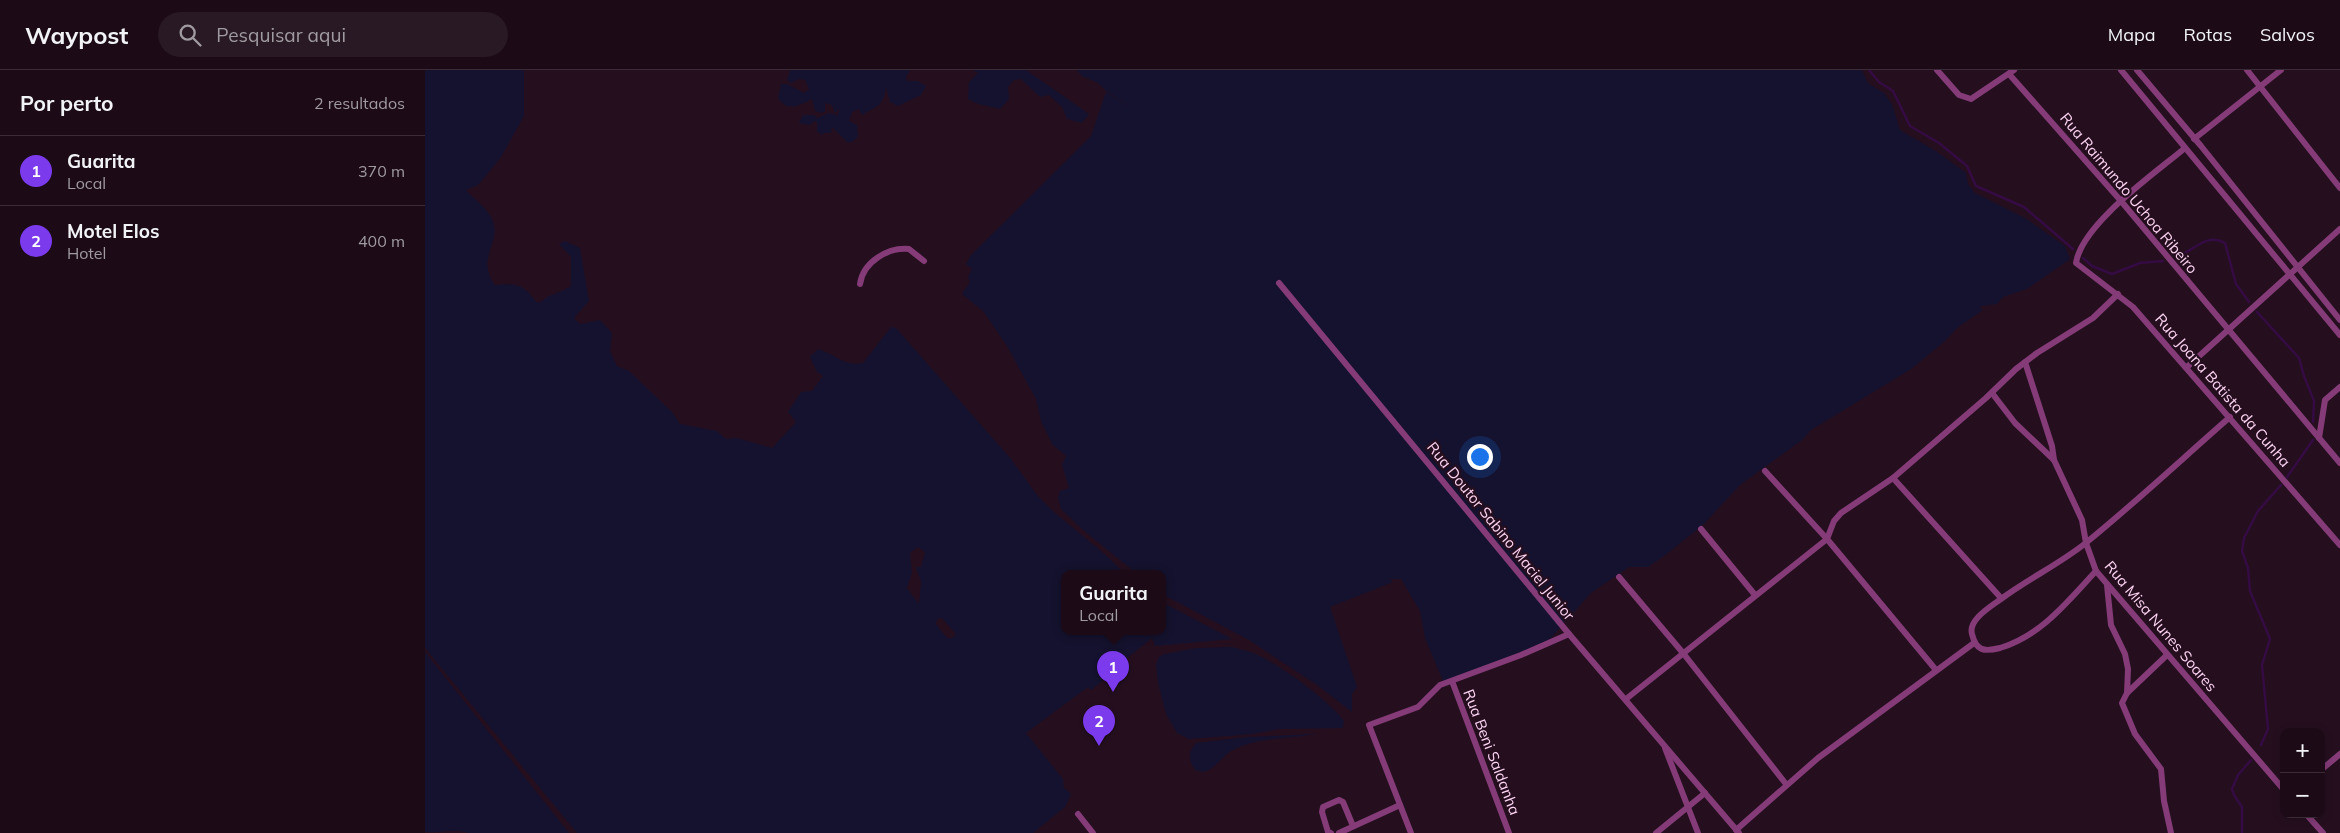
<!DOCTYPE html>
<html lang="pt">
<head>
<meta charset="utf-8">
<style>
	:root { --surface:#1c0b17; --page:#291924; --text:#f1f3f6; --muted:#a09ba1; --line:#3a2b36; --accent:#7c3aed }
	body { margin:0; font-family:Mulish,sans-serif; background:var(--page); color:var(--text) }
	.controls { position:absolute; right:15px; bottom:15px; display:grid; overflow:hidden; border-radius:10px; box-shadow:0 2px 8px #0003 }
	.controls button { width:45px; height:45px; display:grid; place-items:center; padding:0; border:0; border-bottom:1px solid var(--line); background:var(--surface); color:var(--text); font:25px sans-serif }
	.you { position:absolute; left:1054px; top:386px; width:18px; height:18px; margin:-12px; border:4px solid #fff; border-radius:50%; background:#1a73e8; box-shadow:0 0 0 8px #1a73e833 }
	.badge { display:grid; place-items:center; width:32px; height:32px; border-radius:50%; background:var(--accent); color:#fff; font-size:16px; font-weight:700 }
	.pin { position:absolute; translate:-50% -41px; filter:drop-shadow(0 1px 2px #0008) }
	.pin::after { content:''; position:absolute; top:26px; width:18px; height:15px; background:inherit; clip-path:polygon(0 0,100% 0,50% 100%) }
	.popup { position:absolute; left:636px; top:500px; width:105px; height:65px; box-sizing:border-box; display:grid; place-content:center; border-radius:10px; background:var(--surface); filter:drop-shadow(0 1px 4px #0005); font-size:16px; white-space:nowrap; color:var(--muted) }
	.popup b { font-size:19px; color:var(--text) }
	.popup::after { content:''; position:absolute; left:50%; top:100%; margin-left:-10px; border:10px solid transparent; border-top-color:var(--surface) }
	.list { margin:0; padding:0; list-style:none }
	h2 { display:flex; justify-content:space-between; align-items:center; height:65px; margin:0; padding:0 20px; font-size:21px }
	h2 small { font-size:16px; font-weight:400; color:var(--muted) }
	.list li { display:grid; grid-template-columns:32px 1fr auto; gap:15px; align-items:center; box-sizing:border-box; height:70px; padding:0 20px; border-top:1px solid var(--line) }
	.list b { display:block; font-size:19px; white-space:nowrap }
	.list p { margin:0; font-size:16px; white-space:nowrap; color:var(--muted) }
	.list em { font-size:16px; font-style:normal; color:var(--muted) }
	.icon { flex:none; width:28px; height:28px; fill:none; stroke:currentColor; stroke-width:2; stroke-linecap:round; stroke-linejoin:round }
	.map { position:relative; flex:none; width:1915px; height:763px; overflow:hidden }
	header { display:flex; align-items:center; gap:30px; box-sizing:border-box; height:70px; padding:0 25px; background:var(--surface); border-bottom:1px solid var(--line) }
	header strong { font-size:24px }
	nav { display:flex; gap:28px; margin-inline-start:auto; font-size:18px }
	.search { width:350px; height:45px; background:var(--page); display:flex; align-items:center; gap:12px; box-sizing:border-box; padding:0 18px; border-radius:28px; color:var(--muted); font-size:19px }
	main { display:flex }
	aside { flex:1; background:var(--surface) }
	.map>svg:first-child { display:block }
	.green { fill:#15122f; fill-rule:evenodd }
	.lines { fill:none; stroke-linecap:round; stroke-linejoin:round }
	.stream { stroke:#350b43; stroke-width:2.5 }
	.street { stroke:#843b78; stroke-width:6 }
	.labels { text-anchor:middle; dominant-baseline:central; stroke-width:4.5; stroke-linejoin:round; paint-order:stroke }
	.street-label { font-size:15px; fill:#fed4f4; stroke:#250f1f }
</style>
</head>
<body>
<header>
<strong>Waypost</strong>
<div class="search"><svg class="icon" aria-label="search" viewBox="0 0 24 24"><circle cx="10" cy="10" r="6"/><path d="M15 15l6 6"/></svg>Pesquisar aqui</div>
<nav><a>Mapa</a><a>Rotas</a><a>Salvos</a></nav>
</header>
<main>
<aside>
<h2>Por perto<small>2 resultados</small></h2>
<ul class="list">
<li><span class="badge">1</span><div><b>Guarita</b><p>Local</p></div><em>370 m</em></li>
<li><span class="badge">2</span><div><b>Motel Elos</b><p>Hotel</p></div><em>400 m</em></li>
</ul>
</aside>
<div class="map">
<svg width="1915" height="763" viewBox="0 0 1915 763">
	<rect width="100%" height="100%" fill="#250f1f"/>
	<!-- green -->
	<g class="green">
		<path d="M 0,0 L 99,0 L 99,46 L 76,87 L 60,107 L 53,115 L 41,120 C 49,129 62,138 67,149 C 78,170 50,189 70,215 C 91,213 99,214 111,232 L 116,232 C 124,224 136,223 146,216 L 146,187 L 134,174 L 140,171 L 155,178 L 164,231 L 149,248 L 155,254 L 175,250 L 187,263 L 185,281 L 192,296 L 204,301 L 247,342 L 255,354 L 292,361 L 301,369 L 312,368 L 347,378 L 371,352 L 363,342 L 376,322 L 387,321 L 398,306 L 392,302 L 385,287 L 393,279 C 410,284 419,297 438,293 L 466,257 L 471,258 L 586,389 L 612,425 L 629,442 L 682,486 L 699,503 L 639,503 L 639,561 L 737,561 L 737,532 L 807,569 L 730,576 L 727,568 L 676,609 L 677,611 L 666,620 L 663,617 L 601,663 L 638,709 L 639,718 L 646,724 L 640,737 L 608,763 L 152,763 L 0,578 ZM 493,477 L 500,482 L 496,497 L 491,497 L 496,511 L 494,534 L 482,518 L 487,503 L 485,483 ZM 517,548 L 531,564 L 527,568 L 522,568 L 511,554 L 512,549 Z"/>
		<path d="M 365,0 L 485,0 L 481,7 L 482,11 L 493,11 L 501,16 L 496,25 L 473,36 L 465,32 L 461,17 C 458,38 451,36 437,45 L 434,39 L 427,42 L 424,51 L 432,55 L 433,66 L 429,71 L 423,73 L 407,57 L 406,63 L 399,63 L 397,65 L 392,62 L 392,52 L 389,51 L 385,55 L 374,53 L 378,45 L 389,45 L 392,48 L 404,43 L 413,45 L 415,38 L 410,43 L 407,35 L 400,33 L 400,42 L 396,43 L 390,41 L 387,29 C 375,35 363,43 353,28 L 356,14 L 362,14 L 379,23 L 384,19 L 380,10 L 375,9 L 366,13 L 362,10 Z"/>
		<polygon points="548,0 601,0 664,44 657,53 642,49 637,37 624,25 615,27 596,9 589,10 583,17 584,29 575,39 553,34 543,29 544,12 553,3"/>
		<polygon points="652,0 1437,0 1443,13 1459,23 1467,34 1475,60 1511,81 1541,103 1543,114 1550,123 1600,148 1640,176 1645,189 1602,219 1578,227 1572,234 1557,236 1554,238 1558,240 1532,258 1520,271 1486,299 1386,360 1377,370 1315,415 1278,455 1239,486 1223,497 1204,497 1166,523 1124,570 1072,592 1018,611 1000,568 995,541 976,509 965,509 968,512 905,537 932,617 927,624 927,642 892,615 824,570 737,524 737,503 711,503 658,460 636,439 633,428 635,421 644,418 637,395 641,386 627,374 616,351 611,329 582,276 558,241 537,224 545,212 543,207 547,199 541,194 546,185 666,66 681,22 710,40 681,21 673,13 657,6"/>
		<path d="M 807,577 C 813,579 820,580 826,582 C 850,591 904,630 919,651 L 918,658 L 854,659 L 828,664 L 764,669 L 752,663 L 741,644 L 733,613 L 731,595 L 734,587 L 739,584 L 771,578 Z"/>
		<path d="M 0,582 L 144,763 L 44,763 C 31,758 14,763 0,762 Z"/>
		<path d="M 892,664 C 864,669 837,666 810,679 C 798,684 792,698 779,702 L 770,700 C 763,689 763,682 771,673 L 821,667 Z"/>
	</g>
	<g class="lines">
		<!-- stream -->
		<g class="stream">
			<polyline points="1444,0 1454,12 1468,21 1485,56 1514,73 1542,96 1551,116 1599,137 1648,179"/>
			<path d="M 1751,187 C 1768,182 1781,162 1800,173 L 1811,214 L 1824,232"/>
			<polyline points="1658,188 1667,196 1687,204 1715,193 1738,191"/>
			<polyline points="1832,242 1874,288 1879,306 1889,331 1888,352"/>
			<polyline points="1862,407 1888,370"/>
			<polyline points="1836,675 1843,659 1837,595 1845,569 1825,521 1823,498 1817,481 1819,468 1833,441 1856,415"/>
			<polyline points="1817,763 1817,737 1809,725 1807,719 1813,705 1826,690"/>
		</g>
		<!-- street -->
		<g class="street">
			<polyline points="1512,0 1534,25 1546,29 1589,0"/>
			<polyline points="1696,0 1915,265"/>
			<polyline points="1712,0 1776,76 1915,250"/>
			<polyline points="1822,0 1915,118"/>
			<polyline points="1584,4 1696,131 1915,393"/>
			<polyline points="1769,69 1856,0"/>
			<path d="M 1760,78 C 1729,104 1657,154 1651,193 L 1708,237 L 1915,475"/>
			<polyline points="854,213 1144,564 1314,763"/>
			<path d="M 435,214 C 438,192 463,177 484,179 L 499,191"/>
			<polyline points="1600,292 1627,376 1629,390"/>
			<polyline points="1762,297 1915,159"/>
			<polyline points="1567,323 1590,353 1629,390 1657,450 1661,473 1671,501 1859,720"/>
			<polyline points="1894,368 1900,330 1915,317"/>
			<polyline points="1340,401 1402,469 1511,600"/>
			<polyline points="1468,408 1576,528"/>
			<polyline points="1276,459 1330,525"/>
			<path d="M 1671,501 C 1642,532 1617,565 1575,578 C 1559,582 1551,581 1547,564 C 1543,550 1565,537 1576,529 C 1604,508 1635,494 1662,472 C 1711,432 1757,389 1805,347"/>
			<polyline points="1194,507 1258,583 1361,714"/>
			<polyline points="1682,515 1686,555 1700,584 1703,599 1702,623"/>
			<polyline points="1742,585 1702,623 1697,633 1710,664 1736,699 1739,731 1746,763"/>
			<polyline points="1027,611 1084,763"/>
			<polyline points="1201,629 1402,469 1409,451 1416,443 1468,408 1561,328 1591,299 1612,283 1668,248 1693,224"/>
			<polyline points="1240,678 1273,763"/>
			<polyline points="1896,700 1915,684"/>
			<polyline points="653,744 668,763"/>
			<polyline points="1881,744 1898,763"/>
			<polyline points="1311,760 1393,688 1549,573"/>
			<polyline points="906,763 903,762 897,742 898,737 914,730 918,732 928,756"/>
			<polyline points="914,763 975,735"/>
			<polyline points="986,763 944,655 993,637 1015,615 1096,585 1144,564"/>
			<polyline points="1231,763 1280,723"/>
		</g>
	</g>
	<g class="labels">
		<!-- street labels -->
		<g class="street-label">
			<text transform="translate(1704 123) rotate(50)">Rua Raimundo Uchoa Ribeiro</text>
			<text transform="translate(1798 320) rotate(49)">Rua Joana Batista da Cunha</text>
			<text transform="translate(1076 461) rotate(51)">Rua Doutor Sabino Maciel Junior</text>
			<text transform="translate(1736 556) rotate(50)">Rua Misa Nunes Soares</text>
			<text transform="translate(1067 682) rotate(69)">Rua Beni Saldanha</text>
		</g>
	</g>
</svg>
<div class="controls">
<button>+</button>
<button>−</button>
</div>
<div class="you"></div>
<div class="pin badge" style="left:688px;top:622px">1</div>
<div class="popup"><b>Guarita</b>Local</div>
<div class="pin badge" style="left:674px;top:676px">2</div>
</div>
</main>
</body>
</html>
